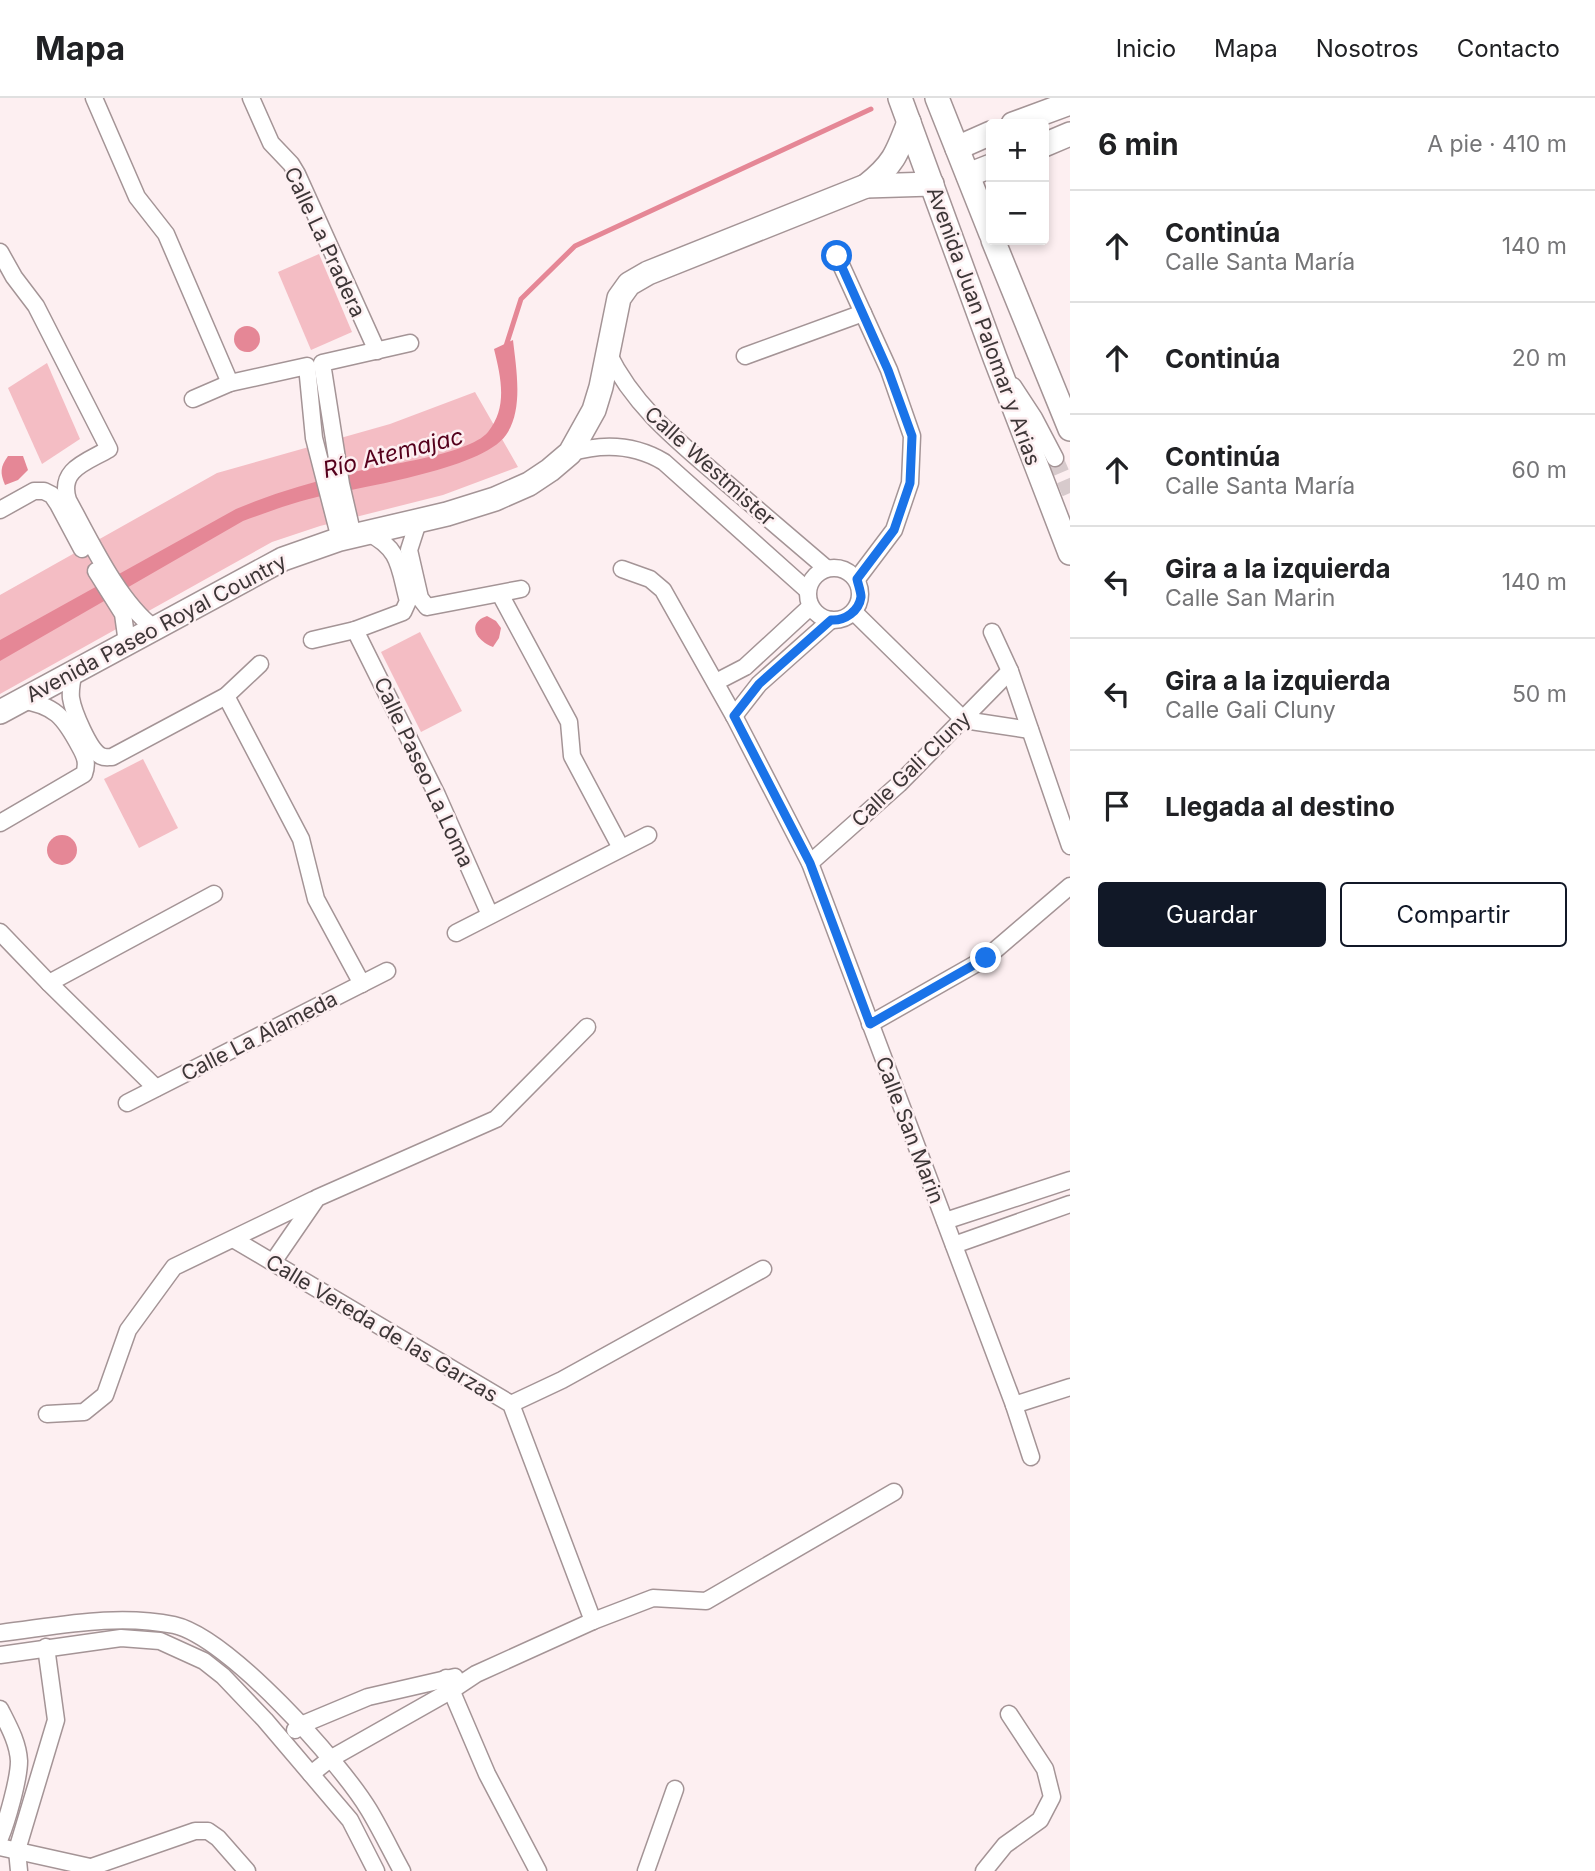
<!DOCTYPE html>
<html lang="es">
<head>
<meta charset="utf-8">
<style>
	:root { --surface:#fff; --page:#f6f6f6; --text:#202124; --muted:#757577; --line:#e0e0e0; --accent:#111827 }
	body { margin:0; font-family:Inter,sans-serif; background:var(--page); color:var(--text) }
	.controls { position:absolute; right:21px; top:21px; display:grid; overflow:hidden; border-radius:7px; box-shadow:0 4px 10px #0003 }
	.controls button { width:63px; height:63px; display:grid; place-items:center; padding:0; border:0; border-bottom:2px solid var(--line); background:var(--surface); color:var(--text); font:35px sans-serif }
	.stop { position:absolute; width:21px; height:21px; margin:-16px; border:5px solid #1a73e8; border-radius:50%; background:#fff }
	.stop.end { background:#1a73e8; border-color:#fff; box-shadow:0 2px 7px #0008 }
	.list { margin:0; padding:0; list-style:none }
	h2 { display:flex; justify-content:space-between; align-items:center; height:91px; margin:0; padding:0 28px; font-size:30px }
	h2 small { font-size:23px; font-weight:400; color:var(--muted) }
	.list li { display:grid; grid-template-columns:46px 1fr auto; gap:21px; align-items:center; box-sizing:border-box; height:112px; padding:0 28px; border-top:2px solid var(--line) }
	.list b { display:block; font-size:26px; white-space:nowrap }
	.list p { margin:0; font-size:23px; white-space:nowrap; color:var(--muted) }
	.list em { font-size:23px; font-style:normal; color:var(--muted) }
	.actions { display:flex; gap:14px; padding:21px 28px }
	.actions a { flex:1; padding:16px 0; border:2px solid var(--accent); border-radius:7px; text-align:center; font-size:24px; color:var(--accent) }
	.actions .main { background:var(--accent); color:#fff }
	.icon { flex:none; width:38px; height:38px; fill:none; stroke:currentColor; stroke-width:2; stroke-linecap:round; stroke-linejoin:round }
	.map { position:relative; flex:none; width:1070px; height:1773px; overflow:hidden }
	header { display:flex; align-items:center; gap:42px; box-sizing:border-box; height:98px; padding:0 35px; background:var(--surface); border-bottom:2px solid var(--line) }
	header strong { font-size:33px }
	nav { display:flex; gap:38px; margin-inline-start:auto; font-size:24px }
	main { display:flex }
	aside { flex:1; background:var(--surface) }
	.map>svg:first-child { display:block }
	.green { fill:#f4bdc4 }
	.water { fill:#e58796 }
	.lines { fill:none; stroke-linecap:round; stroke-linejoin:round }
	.stream { stroke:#e58796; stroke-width:5 }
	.street-tunnel { stroke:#d7cacc; stroke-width:16; stroke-dasharray:16 8; stroke-linecap:butt }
	.street-casing { stroke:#a49496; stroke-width:19 }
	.secondary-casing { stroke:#a49496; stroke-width:26 }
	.street { stroke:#fff; stroke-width:16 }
	.secondary { stroke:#fff; stroke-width:23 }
	.route { stroke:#1a73e8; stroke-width:9 }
	.labels { text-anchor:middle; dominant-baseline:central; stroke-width:5; stroke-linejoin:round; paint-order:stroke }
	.street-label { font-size:21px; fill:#3d3637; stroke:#fdeff1 }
	.water-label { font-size:23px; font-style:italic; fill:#55001c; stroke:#fdeff1 }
</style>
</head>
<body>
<header>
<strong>Mapa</strong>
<nav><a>Inicio</a><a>Mapa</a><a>Nosotros</a><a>Contacto</a></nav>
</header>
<main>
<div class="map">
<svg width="1070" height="1773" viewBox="0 0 1070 1773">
	<rect width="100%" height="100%" fill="#fdeff1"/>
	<!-- green -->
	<g class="green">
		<polygon points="319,156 352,234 311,252 278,174"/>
		<polygon points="47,265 80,341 42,366 8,290"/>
		<polygon points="475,294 518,369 443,397 320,428 272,444 0,596 0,497 217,375 390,326"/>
		<polygon points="420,534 462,613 421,634 381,554"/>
		<polygon points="143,661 178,730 139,750 104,681"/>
	</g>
	<!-- water -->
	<g class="water">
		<circle cx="247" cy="241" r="13"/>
		<path d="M 513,242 C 516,270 524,311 506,337 C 482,372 353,390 309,401 C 286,407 265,415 243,423 L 0,563 L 0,542 L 236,411 C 271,396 307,386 344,376 C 375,368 468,358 488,334 C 508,309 501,280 494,251 Z"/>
		<path d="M 8,358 L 23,358 L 28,372 L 18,382 L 5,387 C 0,375 0,369 8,358 Z"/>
		<path d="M 487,518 L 496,523 L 501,530 L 499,540 L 493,549 C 476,543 466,525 487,518 Z"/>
		<circle cx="62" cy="752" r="15"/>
	</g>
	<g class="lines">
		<!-- stream -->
		<polyline class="stream" points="506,248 521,201 575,148 871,11"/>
		<!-- street-tunnel -->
		<polyline class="street-tunnel" points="1055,360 1070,395"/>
		<defs>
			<g id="street">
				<polyline points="94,0 137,99 166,136 230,285"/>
				<polyline points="251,0 271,45 291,66 297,76 377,253"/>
				<path d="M 0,154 L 14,179 L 36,208 L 109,351 C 87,364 58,371 68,402 C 90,442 118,503 154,530"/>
				<polyline points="837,158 889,272 912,338 910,385 894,432 857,481"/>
				<path d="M 608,255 C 634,309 679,344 723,382 C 757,411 792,441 826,470"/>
				<polyline points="745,258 863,215"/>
				<polyline points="1013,288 1034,320 1055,360"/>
				<polyline points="193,301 230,285 307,268 314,340 340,441"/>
				<path d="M 570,355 C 603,345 634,346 664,364 L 807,492"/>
				<polyline points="0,412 34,393 44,393 52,397 58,406 82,451"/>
				<polyline points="419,421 409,452 420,500 427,509 521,491"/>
				<polyline points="353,438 341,386 322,265 410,245"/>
				<circle cx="834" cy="496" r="26"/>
				<polyline points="622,471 650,481 663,492 734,618 810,765 1014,1307 1031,1359"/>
				<polyline points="96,473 123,516 127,545"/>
				<polyline points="500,496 569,624 572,658 621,750"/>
				<polyline points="854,514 964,622 1030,632"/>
				<polyline points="355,532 437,697 490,817"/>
				<polyline points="992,534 1010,573 1070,748"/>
				<path d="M 312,542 L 355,532 L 403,514 L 408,503 C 399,470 401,451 368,435"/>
				<path d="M 74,573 C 72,582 70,591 71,600 C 73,613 89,652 101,658 C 105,660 108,659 112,659 L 226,598 L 260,566"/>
				<polyline points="716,584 745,569 810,509"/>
				<polyline points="226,598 301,741 316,801 362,886"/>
				<polyline points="734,618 759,586 831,522"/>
				<path d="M 0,725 L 84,676 C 88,665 85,658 80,649 C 64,619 55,607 20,602"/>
				<polyline points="810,765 899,686 1010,573"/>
				<polyline points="0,834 49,885 156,990"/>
				<polyline points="456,835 648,737"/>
				<polyline points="49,885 214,796"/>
				<polyline points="870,926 986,860 1070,788"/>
				<polyline points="127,1005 387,873"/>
				<polyline points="945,1123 1070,1082"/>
				<polyline points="235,1142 511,1306 593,1523"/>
				<polyline points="954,1147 1070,1106"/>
				<polyline points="273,1164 317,1100 496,1021 587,929"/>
				<polyline points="511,1306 562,1282 763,1171"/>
				<polyline points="1014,1307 1070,1289"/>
				<polyline points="47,1316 84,1314 105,1297 128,1232 174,1169 313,1102"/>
				<path d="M 0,1535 C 58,1528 116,1515 174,1527 C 228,1539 340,1664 369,1712 C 381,1732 391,1753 402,1773"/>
				<polyline points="0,1557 121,1540 160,1543 204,1563 223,1578 265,1622 350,1722 376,1773"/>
				<polyline points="446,1580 487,1676 538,1773"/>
				<path d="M 0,1611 C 8,1627 18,1644 19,1663 C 19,1681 7,1723 0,1740"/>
				<polyline points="295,1632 301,1627 368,1599 455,1579"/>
				<polyline points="311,1676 330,1661 452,1592 476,1576 593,1523 653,1500 706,1503 894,1394"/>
				<polyline points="0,1749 90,1769"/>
				<polyline points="19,1773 17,1752 56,1622 46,1549"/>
				<polyline points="80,1773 195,1733 208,1733 218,1740 247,1773"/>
				<polyline points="646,1773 675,1691"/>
				<polyline points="984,1773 1005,1747 1040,1722 1052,1699 1045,1671 1009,1616"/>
			</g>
			<g id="secondary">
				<polyline points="900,0 995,260 1070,455"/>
				<polyline points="937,0 991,136"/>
				<polyline points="1013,26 1070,5"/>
				<polyline points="1044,47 1070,36"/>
				<polyline points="957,50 991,35"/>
				<polyline points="968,77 991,68"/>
				<polyline points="866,88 932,86"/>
				<polyline points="993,142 1070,331"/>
				<path d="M 0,614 L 283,461 L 340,441 L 447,416 L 495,401 L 529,386 L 550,372 L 570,355 L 594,312 L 601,289 L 619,200 L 629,186 L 648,175 L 866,88 C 893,67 897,56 909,24"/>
			</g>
		</defs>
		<!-- street casing -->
		<use href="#street" class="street-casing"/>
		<!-- secondary casing -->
		<use href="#secondary" class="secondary-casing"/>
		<!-- street -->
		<use href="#street" class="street"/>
		<!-- secondary -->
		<use href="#secondary" class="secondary"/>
	</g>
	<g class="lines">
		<!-- route -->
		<path class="route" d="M 837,158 L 888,272 L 912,338 L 910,385 L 894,432 L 857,481 C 858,486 861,494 861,499 C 859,513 845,523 831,522 L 759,586 L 734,618 L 810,765 L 870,926 L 986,860"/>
	</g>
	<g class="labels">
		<!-- street labels -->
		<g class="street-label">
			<text transform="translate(325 144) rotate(65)">Calle La Pradera</text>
			<text transform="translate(984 228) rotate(70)">Avenida Juan Palomar y Arias</text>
			<text transform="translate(710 368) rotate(42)">Calle Westmister</text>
			<text transform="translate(156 530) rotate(-28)">Avenida Paseo Royal Country</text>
			<text transform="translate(911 671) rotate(-44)">Calle Gali Cluny</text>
			<text transform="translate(424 674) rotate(65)">Calle Paseo La Loma</text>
			<text transform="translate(259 938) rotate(-27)">Calle La Alameda</text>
			<text transform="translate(910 1032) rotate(69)">Calle San Marin</text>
			<text transform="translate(382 1230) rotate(31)">Calle Vereda de las Garzas</text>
		</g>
		<!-- water labels -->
		<g class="water-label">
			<text transform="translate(393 355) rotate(-14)">Río Atemajac</text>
		</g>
	</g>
</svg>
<div class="controls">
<button>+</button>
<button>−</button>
</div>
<div class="stop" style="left:837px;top:158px"></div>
<div class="stop end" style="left:986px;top:860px"></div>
</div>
<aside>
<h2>6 min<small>A pie · 410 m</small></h2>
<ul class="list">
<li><svg class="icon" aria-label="ahead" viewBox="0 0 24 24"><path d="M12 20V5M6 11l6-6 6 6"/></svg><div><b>Continúa</b><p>Calle Santa María</p></div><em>140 m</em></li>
<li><svg class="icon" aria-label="ahead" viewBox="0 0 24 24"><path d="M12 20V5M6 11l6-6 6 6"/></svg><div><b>Continúa</b></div><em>20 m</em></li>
<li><svg class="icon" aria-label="ahead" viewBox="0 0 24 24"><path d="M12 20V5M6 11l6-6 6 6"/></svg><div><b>Continúa</b><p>Calle Santa María</p></div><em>60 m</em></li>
<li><svg class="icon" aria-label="left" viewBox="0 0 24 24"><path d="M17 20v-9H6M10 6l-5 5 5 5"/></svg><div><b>Gira a la izquierda</b><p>Calle San Marin</p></div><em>140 m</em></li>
<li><svg class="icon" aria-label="left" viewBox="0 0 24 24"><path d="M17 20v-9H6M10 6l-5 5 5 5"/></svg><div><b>Gira a la izquierda</b><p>Calle Gali Cluny</p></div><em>50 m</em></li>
<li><svg class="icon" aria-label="arrive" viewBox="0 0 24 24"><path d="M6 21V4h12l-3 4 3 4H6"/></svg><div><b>Llegada al destino</b></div></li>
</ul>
<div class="actions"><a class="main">Guardar</a><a>Compartir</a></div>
</aside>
</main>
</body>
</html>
